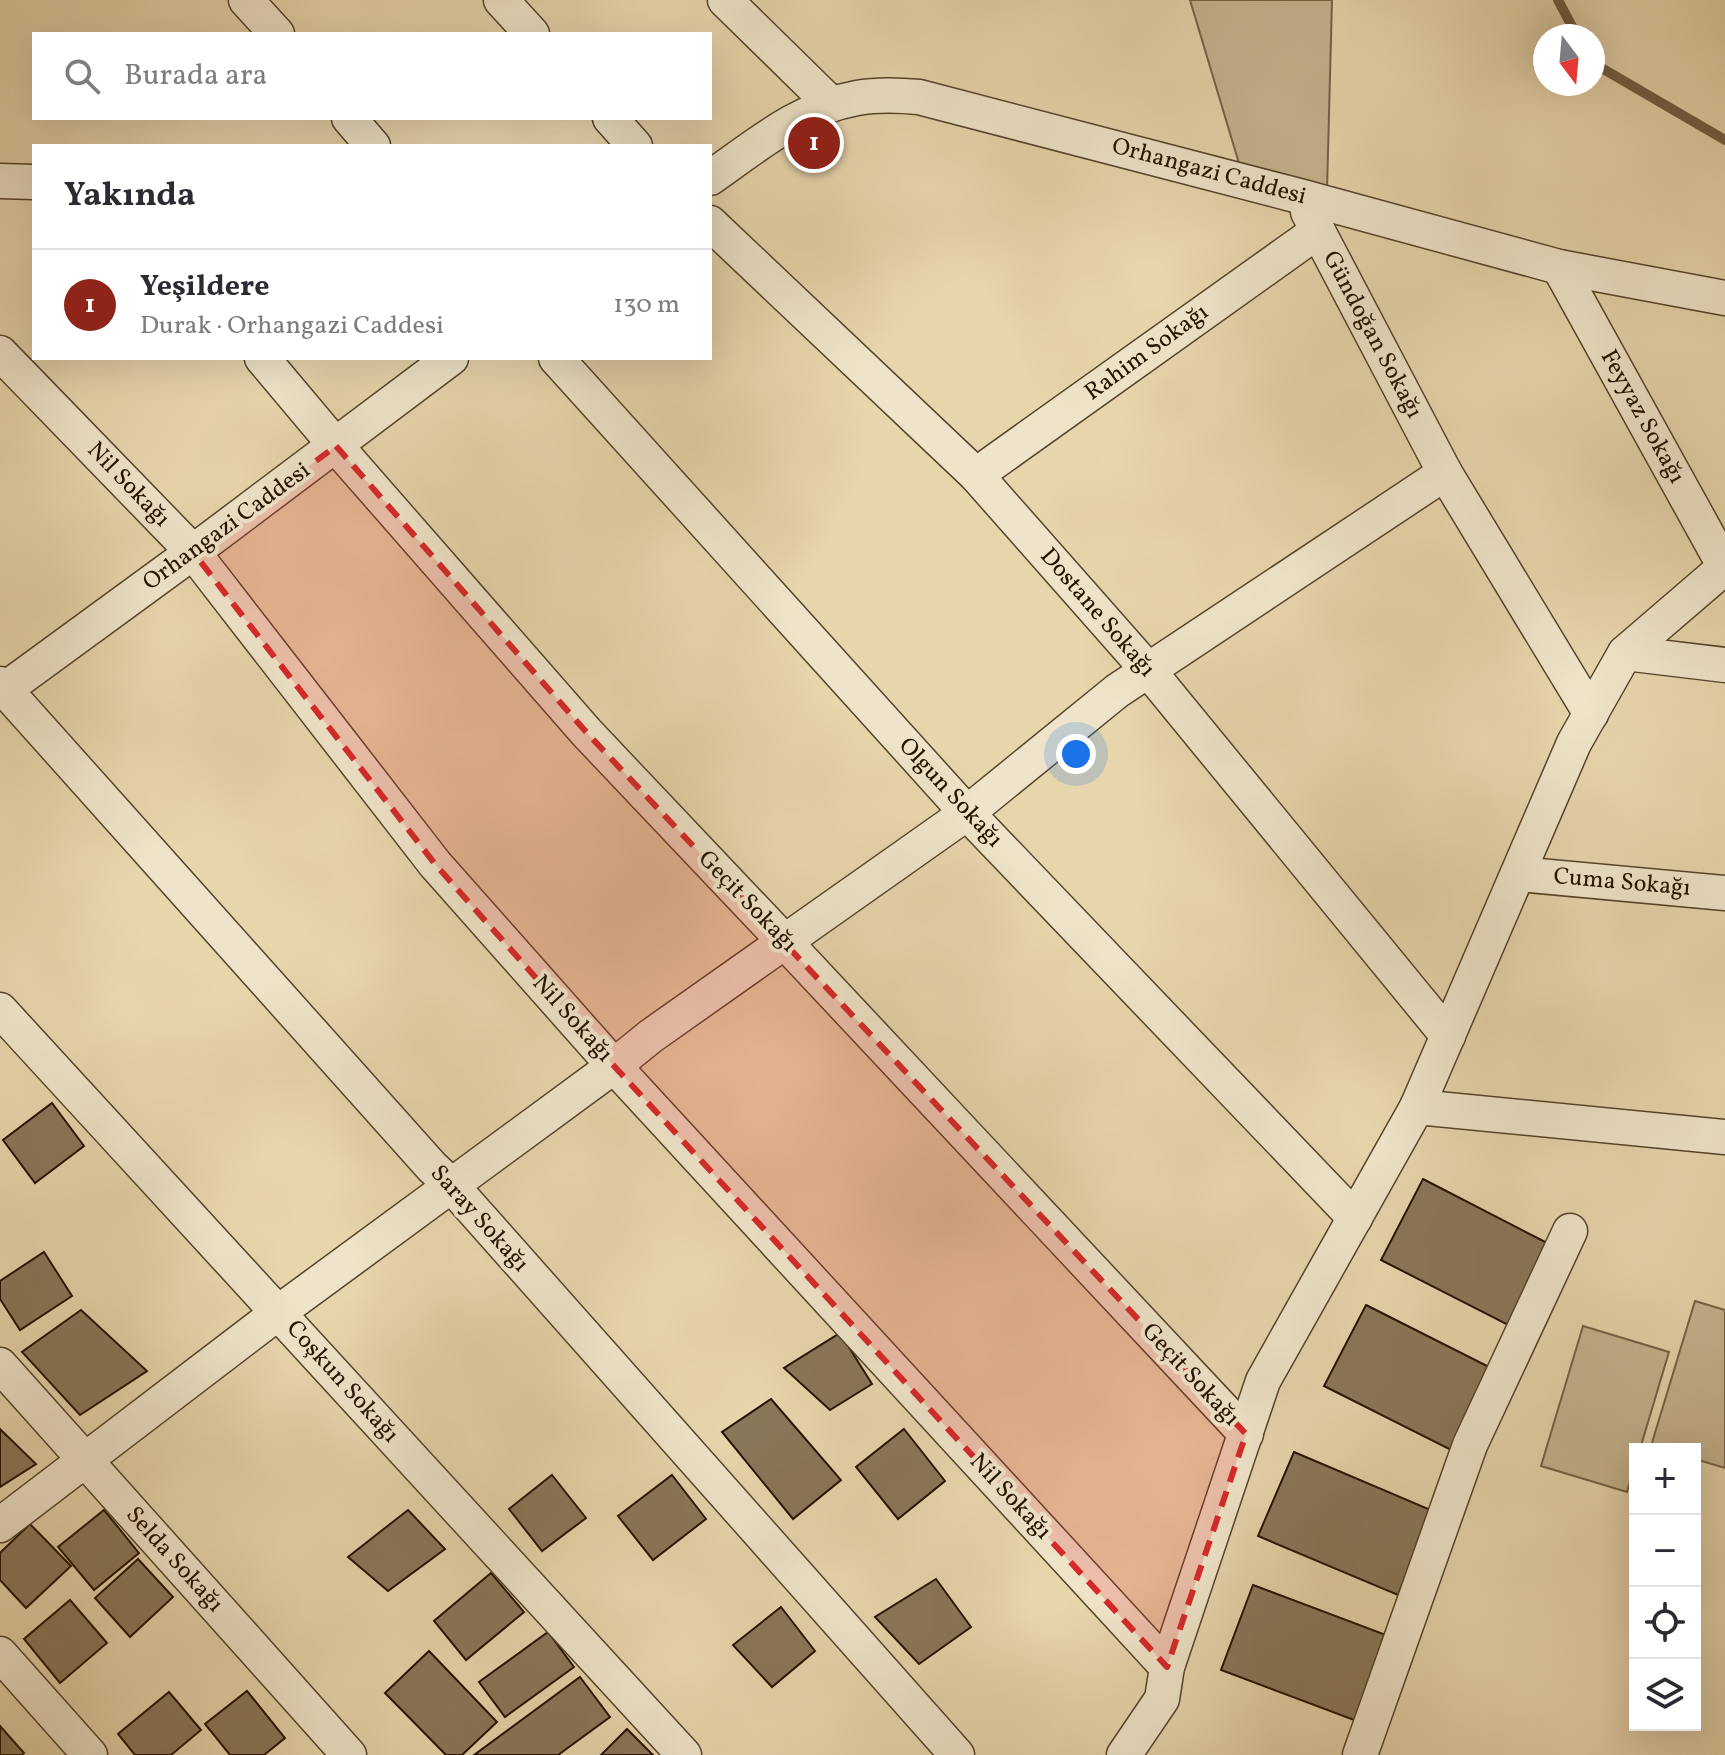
<!DOCTYPE html>
<html lang="tr">
<head>
<meta charset="utf-8">
<style>
	:root { --surface:#fff; --page:#f7f7f7; --text:#2b2b33; --muted:#7c7c81; --line:#e1e1e2; --accent:#8f2418 }
	body { margin:0; font-family:Vollkorn,serif; background:var(--page); color:var(--text) }
	.controls { position:absolute; right:24px; bottom:24px; display:grid; overflow:hidden; border-radius:0px; box-shadow:0 8px 32px #0002 }
	.controls button { width:72px; height:72px; display:grid; place-items:center; padding:0; border:0; border-bottom:2px solid var(--line); background:var(--surface); color:var(--text); font:40px sans-serif }
	.compass { position:absolute; left:1533px; top:24px; width:72px; height:72px; border-radius:50%; background:var(--surface); box-shadow:0 8px 32px #0002; rotate:164deg }
	.you { position:absolute; left:1076px; top:754px; width:28px; height:28px; margin:-20px; border:6px solid #fff; border-radius:50%; background:#1a73e8; box-shadow:0 0 0 12px #1a73e833 }
	.badge { display:grid; place-items:center; width:52px; height:52px; border-radius:50%; background:var(--accent); color:#fff; font-size:26px; font-weight:700 }
	.pin { position:absolute; translate:-50% -50%; border:4px solid #fff; box-shadow:0 2px 8px #0006 }
	.list { margin:0; padding:0; list-style:none }
	h2 { display:flex; justify-content:space-between; align-items:center; height:104px; margin:0; padding:0 32px; font-size:34px }
	h2 small { font-size:26px; font-weight:400; color:var(--muted) }
	.list li { display:grid; grid-template-columns:52px 1fr auto; gap:24px; align-items:center; box-sizing:border-box; height:112px; padding:0 32px; border-top:2px solid var(--line) }
	.list b { display:block; font-size:30px; white-space:nowrap }
	.list p { margin:0; font-size:26px; white-space:nowrap; color:var(--muted) }
	.list em { font-size:26px; font-style:normal; color:var(--muted) }
	.icon { flex:none; width:44px; height:44px; fill:none; stroke:currentColor; stroke-width:2; stroke-linecap:round; stroke-linejoin:round }
	.map { position:relative; flex:none; width:1725px; height:1755px; overflow:hidden }
	.search { position:absolute; background:var(--surface); box-shadow:0 8px 32px #0002; left:32px; top:32px; width:680px; height:88px; display:flex; align-items:center; gap:20px; box-sizing:border-box; padding:0 28px; border-radius:0px; color:var(--muted); font-size:30px }
	.panel { position:absolute; background:var(--surface); box-shadow:0 8px 32px #0002; left:32px; top:144px; width:680px; height:216px; border-radius:0px }
	.map>svg:first-child { display:block }
	.green { fill:#c6b48f; stroke:#756348; stroke-width:2 }
	.lines { fill:none; stroke-linecap:round; stroke-linejoin:round }
	.stream { stroke:#715f44; stroke-width:10 }
	.building { fill:#897759; stroke:#241200; stroke-width:2 }
	.minor-casing { stroke:#55432b; stroke-width:37 }
	.minor { stroke:#efe4c9; stroke-width:34 }
	.marked { fill:#d62828; fill-opacity:0.2; stroke:#d62828; stroke-width:6; stroke-dasharray:16 10; stroke-linejoin:round }
	.labels { text-anchor:middle; dominant-baseline:central; stroke-width:8; stroke-linejoin:round; paint-order:stroke }
	.street-label { font-size:24px; fill:#241200; stroke:#efe4c9 }
</style>
</head>
<body>
<div class="map">
<svg width="1725" height="1755" viewBox="0 0 1725 1755">
	<rect width="100%" height="100%" fill="#e7d5ac"/>
	<filter id="stains"><feTurbulence type="fractalNoise" baseFrequency=".0025" numOctaves="4"/><feColorMatrix values="0 0 0 0 .2 0 0 0 0 .09 0 0 0 0 .02 0 0 0 .5 -.17"/></filter>
	<radialGradient id="worn" r=".72"><stop offset=".6" stop-color="#630" stop-opacity="0"/><stop offset="1" stop-color="#630" stop-opacity=".3"/></radialGradient>
	<!-- green -->
	<g class="green">
		<polygon points="1190,0 1332,0 1327,191 1241,170"/>
		<polygon points="1695,1301 1725,1310 1725,1468 1695,1459 1695,1449 1661,1449 1651,1446"/>
		<polygon points="1583,1326 1669,1352 1640,1449 1635,1449 1635,1465 1627,1492 1541,1466"/>
	</g>
	<g class="lines">
		<!-- stream -->
		<g class="stream">
			<polyline points="1558,0 1577,36"/>
			<polyline points="1593,63 1725,140"/>
		</g>
	</g>
	<!-- building -->
	<g class="building">
		<polygon points="52,1103 84,1146 35,1183 3,1140"/>
		<polygon points="1423,1179 1557,1248 1516,1329 1381,1260"/>
		<polygon points="44,1252 72,1296 20,1330 0,1299 0,1281"/>
		<polygon points="1366,1305 1501,1373 1459,1454 1324,1386"/>
		<polygon points="81,1310 147,1371 80,1415 22,1352"/>
		<polygon points="840,1333 872,1384 830,1410 784,1368"/>
		<polygon points="771,1399 841,1480 793,1519 722,1432"/>
		<polygon points="0,1429 36,1464 0,1487"/>
		<polygon points="904,1429 945,1481 898,1519 856,1467"/>
		<polygon points="1294,1452 1433,1511 1398,1595 1258,1536"/>
		<polygon points="552,1475 586,1518 542,1551 509,1509"/>
		<polygon points="672,1475 706,1519 653,1560 618,1516"/>
		<polygon points="104,1510 139,1553 94,1590 58,1547"/>
		<polygon points="408,1510 445,1549 388,1591 348,1557"/>
		<polygon points="30,1524 71,1566 26,1608 0,1580 0,1553"/>
		<polygon points="138,1559 173,1597 130,1637 95,1598"/>
		<polygon points="491,1573 524,1612 466,1660 434,1621"/>
		<polygon points="936,1579 971,1627 919,1664 875,1617"/>
		<polygon points="1253,1585 1394,1638 1362,1723 1221,1670"/>
		<polygon points="70,1600 107,1643 60,1683 24,1639"/>
		<polygon points="781,1607 815,1651 772,1687 733,1645"/>
		<polygon points="548,1632 574,1667 505,1717 479,1682"/>
		<polygon points="429,1651 497,1722 462,1755 446,1755 385,1693"/>
		<polygon points="580,1677 610,1717 558,1755 474,1755"/>
		<polygon points="247,1691 285,1738 264,1755 230,1755 205,1724"/>
		<polygon points="169,1692 201,1730 171,1755 135,1755 118,1734"/>
		<polygon points="0,1726 24,1753 22,1755 0,1755"/>
		<polygon points="627,1729 653,1755 601,1755"/>
	</g>
	<g class="lines">
		<defs>
			<g id="minor">
				<polyline points="246,0 277,34"/>
				<polyline points="501,0 532,34"/>
				<polyline points="725,0 831,104"/>
				<polyline points="349,118 373,146"/>
				<polyline points="610,118 635,146"/>
				<path d="M 710,178 C 756,146 800,108 857,98 C 878,94 898,95 919,97 L 1299,196 L 1559,267 L 1725,298"/>
				<polyline points="0,181 34,182"/>
				<polyline points="1308,212 1445,473"/>
				<polyline points="710,223 976,475 1148,670 1448,1036"/>
				<polyline points="1559,267 1725,567"/>
				<polyline points="0,353 193,552 435,864 614,1066 1167,1667"/>
				<polyline points="262,358 336,446 587,733 784,941 1246,1434"/>
				<polyline points="556,358 967,813 1355,1218"/>
				<polyline points="976,475 1318,231"/>
				<polyline points="1625,653 1725,665"/>
				<polyline points="0,684 432,1167 451,1185 957,1755"/>
				<polyline points="0,693 193,552 451,358"/>
				<polyline points="1518,874 1725,893"/>
				<polyline points="0,1010 684,1755"/>
				<polyline points="1417,1107 1725,1137"/>
				<polyline points="0,1365 349,1755"/>
				<polyline points="0,1525 279,1312 614,1066 651,1036 967,813 1117,691 1445,473 1591,714"/>
				<polyline points="0,1654 90,1755"/>
				<polyline points="1124,1755 1162,1699 1167,1667 1263,1381 1417,1107 1574,743 1625,653 1725,567"/>
				<polyline points="1360,1755 1470,1445 1570,1231"/>
			</g>
		</defs>
		<!-- minor casing -->
		<use href="#minor" class="minor-casing"/>
		<!-- minor -->
		<use href="#minor" class="minor"/>
	</g>
	<!-- marked area -->
	<path class="marked" d="M 336,446 L 587,733 L 1246,1434 L 1167,1667 L 614,1066 L 435,864 L 193,552 Z"/>
	<g class="labels">
		<!-- street labels -->
		<g class="street-label">
			<text transform="translate(1209 172) rotate(15)">Orhangazi Caddesi</text>
			<text transform="translate(1372 335) rotate(62)">Gündoğan Sokağı</text>
			<text transform="translate(1147 353) rotate(-36)">Rahim Sokağı</text>
			<text transform="translate(1642 417) rotate(61)">Feyyaz Sokağı</text>
			<text transform="translate(128 485) rotate(46)">Nil Sokağı</text>
			<text transform="translate(227 527) rotate(-36)">Orhangazi Caddesi</text>
			<text transform="translate(1097 613) rotate(49)">Dostane Sokağı</text>
			<text transform="translate(950 793) rotate(47)">Olgun Sokağı</text>
			<text transform="translate(1622 883) rotate(5)">Cuma Sokağı</text>
			<text transform="translate(747 902) rotate(46)">Geçit Sokağı</text>
			<text transform="translate(572 1019) rotate(48)">Nil Sokağı</text>
			<text transform="translate(479 1219) rotate(48)">Saray Sokağı</text>
			<text transform="translate(1190 1375) rotate(47)">Geçit Sokağı</text>
			<text transform="translate(342 1382) rotate(48)">Coşkun Sokağı</text>
			<text transform="translate(1010 1497) rotate(47)">Nil Sokağı</text>
			<text transform="translate(174 1560) rotate(48)">Selda Sokağı</text>
		</g>
	</g>
	<rect width="100%" height="100%" filter="url(#stains)"/>
	<rect width="100%" height="100%" fill="url(#worn)"/>
</svg>
<div class="controls">
<button>+</button>
<button>−</button>
<button><svg class="icon" aria-label="locate" viewBox="0 0 24 24"><circle cx="12" cy="12" r="6"/><path d="M12 2v4M12 18v4M2 12h4M18 12h4"/></svg></button>
<button><svg class="icon" aria-label="layers" viewBox="0 0 24 24"><path d="M12 4l9 5-9 5-9-5zM3 14l9 5 9-5"/></svg></button>
</div>
<svg class="compass" viewBox="-18 -18 36 36"><path d="M0-13l5 13h-10z" fill="#e53935"/><path d="M0 13l5-13h-10z" fill="#7c7c81"/></svg>
<div class="you"></div>
<div class="pin badge" style="left:814px;top:143px">1</div>
<div class="search"><svg class="icon" aria-label="search" viewBox="0 0 24 24"><circle cx="10" cy="10" r="6"/><path d="M15 15l6 6"/></svg>Burada ara</div>
<section class="panel">
<h2>Yakında<small></small></h2>
<ul class="list">
<li><span class="badge">1</span><div><b>Yeşildere</b><p>Durak · Orhangazi Caddesi</p></div><em>130 m</em></li>
</ul>
</section>
</div>
</body>
</html>
